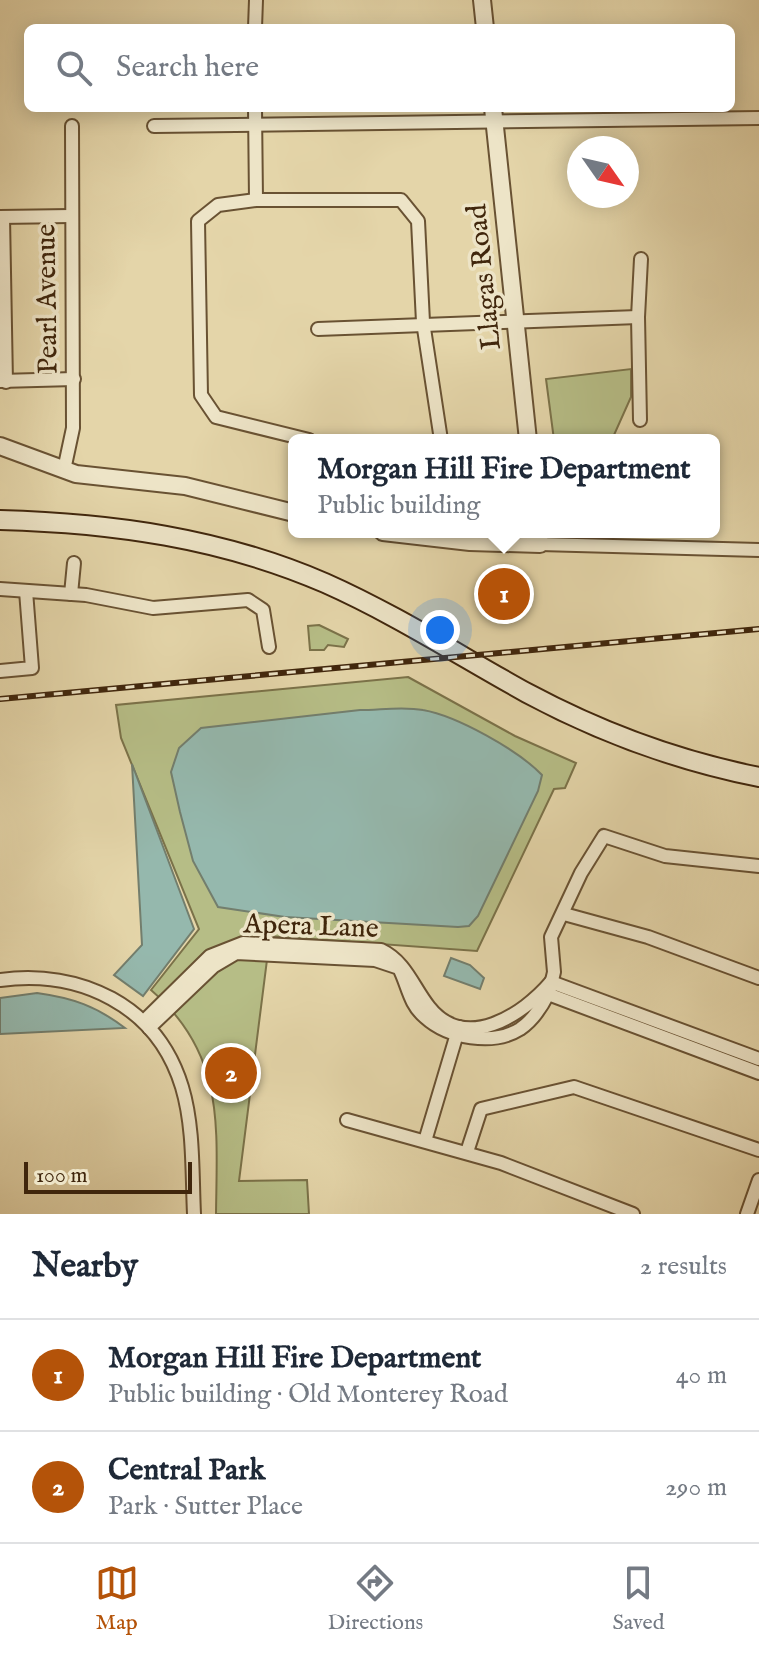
<!DOCTYPE html>
<html lang="en">
<head>
<meta charset="utf-8">
<style>
	:root { --surface:#fff; --page:#f2f2f3; --text:#1f2937; --muted:#747a83; --line:#e0e1e3; --accent:#b45309 }
	body { margin:0; font-family:"IM FELL English",serif; background:var(--page); color:var(--text) }
	.compass { position:absolute; left:567px; top:136px; width:72px; height:72px; border-radius:50%; background:var(--surface); box-shadow:0 4px 20px #0003; rotate:124deg }
	.scale { position:absolute; left:24px; bottom:20px; width:168px; box-sizing:border-box; padding-left:8px; border:4px solid #40260c; border-top:0; font-size:22px; line-height:28px; white-space:nowrap; color:#40260c; -webkit-text-stroke:6px #ede4c7; paint-order:stroke }
	.you { position:absolute; left:440px; top:630px; width:28px; height:28px; margin:-20px; border:6px solid #fff; border-radius:50%; background:#1a73e8; box-shadow:0 0 0 12px #1a73e833 }
	.badge { display:grid; place-items:center; width:52px; height:52px; border-radius:50%; background:var(--accent); color:#fff; font-size:26px; font-weight:700 }
	.pin { position:absolute; translate:-50% -50%; border:4px solid #fff; box-shadow:0 2px 8px #0006 }
	.popup { position:absolute; left:288px; top:434px; width:432px; height:104px; box-sizing:border-box; display:grid; place-content:center; border-radius:12px; background:var(--surface); filter:drop-shadow(0 2px 6px #0005); font-size:26px; white-space:nowrap; color:var(--muted) }
	.popup b { font-size:30px; color:var(--text) }
	.popup::after { content:''; position:absolute; left:50%; top:100%; margin-left:-16px; border:16px solid transparent; border-top-color:var(--surface) }
	.list { margin:0; padding:0; list-style:none }
	h2 { display:flex; justify-content:space-between; align-items:center; height:104px; margin:0; padding:0 32px; font-size:34px }
	h2 small { font-size:26px; font-weight:400; color:var(--muted) }
	.list li { display:grid; grid-template-columns:52px 1fr auto; gap:24px; align-items:center; box-sizing:border-box; height:112px; padding:0 32px; border-top:2px solid var(--line) }
	.list b { display:block; font-size:30px; white-space:nowrap }
	.list p { margin:0; font-size:26px; white-space:nowrap; color:var(--muted) }
	.list em { font-size:26px; font-style:normal; color:var(--muted) }
	.icon { flex:none; width:44px; height:44px; fill:none; stroke:currentColor; stroke-width:2; stroke-linecap:round; stroke-linejoin:round }
	.map { position:relative; flex:none; width:759px; height:1214px; overflow:hidden }
	.search { position:absolute; background:var(--surface); box-shadow:0 4px 20px #0003; left:24px; right:24px; top:24px; height:88px; display:flex; align-items:center; gap:20px; box-sizing:border-box; padding:0 28px; border-radius:12px; color:var(--muted); font-size:30px }
	.sheet { height:328px; background:var(--surface) }
	nav { display:flex; justify-content:space-around; align-items:center; box-sizing:border-box; height:112px; border-top:2px solid var(--line); background:var(--surface); font-size:22px; color:var(--muted) }
	nav a { display:grid; justify-items:center; gap:4px }
	nav .on { color:var(--accent) }
	.map>svg:first-child { display:block }
	.green { fill:#b6bd86; stroke:#7b7249; stroke-width:2 }
	.water { fill:#95b8ad; stroke:#737e6d; stroke-width:2 }
	.lines { fill:none; stroke-linecap:round; stroke-linejoin:round }
	.minor-casing { stroke:#695233; stroke-width:16 }
	.tertiary-casing { stroke:#695233; stroke-width:20 }
	.secondary-casing { stroke:#40260c; stroke-width:22 }
	.minor { stroke:#ede4c7; stroke-width:12 }
	.tertiary { stroke:#ede4c7; stroke-width:16 }
	.secondary { stroke:#ede4c7; stroke-width:18 }
	.rail-casing { stroke:#40260c; stroke-width:6 }
	.rail { stroke:#ede4c7; stroke-width:3; stroke-dasharray:9; stroke-linecap:butt }
	.labels { text-anchor:middle; dominant-baseline:central; stroke-width:7; stroke-linejoin:round; paint-order:stroke }
	.street-label { font-size:28px; fill:#40260c; stroke:#ede4c7 }
</style>
</head>
<body>
<div class="map">
<svg width="759" height="1214" viewBox="0 0 759 1214">
	<rect width="100%" height="100%" fill="#e4d5a9"/>
	<filter id="stains"><feTurbulence type="fractalNoise" baseFrequency=".0025" numOctaves="4"/><feColorMatrix values="0 0 0 0 .2 0 0 0 0 .09 0 0 0 0 .02 0 0 0 .5 -.17"/></filter>
	<radialGradient id="worn" r=".72"><stop offset=".6" stop-color="#630" stop-opacity="0"/><stop offset="1" stop-color="#630" stop-opacity=".3"/></radialGradient>
	<!-- green -->
	<g class="green">
		<polygon points="631,369 631,397 614,435 554,440 546,379"/>
		<polygon points="319,625 348,639 344,647 328,645 324,650 310,650 308,626"/>
		<path d="M 408,677 L 515,736 L 576,763 L 565,788 L 554,789 L 477,951 L 270,936 L 239,1181 L 307,1180 L 309,1214 L 216,1214 C 217,1125 225,1054 151,990 L 199,929 L 121,738 L 116,705 Z"/>
	</g>
	<!-- water -->
	<g class="water">
		<path d="M 360,710 C 380,710 403,706 423,710 C 457,716 518,750 542,775 L 538,791 L 478,916 L 469,926 L 458,927 L 285,917 L 218,907 L 193,861 L 180,812 L 171,772 L 179,748 L 201,728 Z"/>
		<polygon points="132,764 194,929 143,996 114,975 142,945"/>
		<polygon points="451,958 470,965 484,978 480,989 444,976"/>
		<path d="M 37,993 C 73,998 96,1006 125,1028 L 0,1034 L 0,998 Z"/>
	</g>
	<g class="lines">
		<defs>
			<g id="minor">
				<polyline points="255,28 256,0"/>
				<polyline points="255,108 256,200"/>
				<polyline points="154,126 759,118"/>
				<polyline points="0,217 71,216"/>
				<polyline points="3,217 6,382"/>
				<polyline points="318,329 638,317"/>
				<polyline points="0,381 74,379"/>
				<polyline points="640,420 638,317 641,259"/>
				<polyline points="309,440 216,417 201,395 198,221 218,205 256,200 401,200 418,221 423,322 441,440"/>
				<polyline points="64,470 73,428 72,126"/>
				<polyline points="540,544 759,550"/>
				<polyline points="0,589 86,595 153,608 248,600 263,610 269,647"/>
				<polyline points="71,594 74,563"/>
				<polyline points="0,671 32,668 26,591"/>
				<polyline points="564,914 648,937 759,978"/>
				<path d="M 0,980 C 80,969 157,1005 182,1087 C 194,1127 192,1173 194,1214"/>
				<polyline points="551,982 759,1059"/>
				<polyline points="550,989 554,972 551,937 581,873 604,836 665,856 759,866"/>
				<path d="M 144,1021 L 210,956 L 243,943 L 381,950 C 406,962 413,987 429,1007 C 465,1053 523,1015 551,982"/>
				<path d="M 149,1028 L 214,966 L 236,953 L 375,960 L 399,968 C 408,985 409,1004 425,1017 C 448,1038 493,1046 520,1029 C 532,1021 542,1006 548,994 L 759,1073"/>
				<polyline points="347,1120 501,1163 633,1214"/>
				<polyline points="425,1141 459,1027"/>
				<polyline points="467,1152 481,1109 574,1087 759,1150"/>
				<polyline points="747,1214 759,1180"/>
			</g>
			<g id="tertiary">
				<polyline points="482,0 485,28"/>
				<polyline points="493,108 528,440"/>
				<polyline points="0,446 76,474 185,486 294,513"/>
				<polyline points="383,532 470,542 540,544 538,532"/>
			</g>
			<path id="secondary" d="M 0,520 C 112,523 221,538 325,583 C 395,614 460,656 527,693 C 600,732 678,761 759,777"/>
		</defs>
		<!-- minor casing -->
		<use href="#minor" class="minor-casing"/>
		<!-- tertiary casing -->
		<use href="#tertiary" class="tertiary-casing"/>
		<!-- secondary casing -->
		<use href="#secondary" class="secondary-casing"/>
		<!-- minor -->
		<use href="#minor" class="minor"/>
		<!-- tertiary -->
		<use href="#tertiary" class="tertiary"/>
		<!-- secondary -->
		<use href="#secondary" class="secondary"/>
		<defs>
			<polyline id="rail" points="0,699 759,629"/>
		</defs>
		<!-- rail casing -->
		<use href="#rail" class="rail-casing"/>
		<!-- rail -->
		<use href="#rail" class="rail"/>
	</g>
	<g class="labels">
		<!-- street labels -->
		<g class="street-label">
			<text transform="translate(485 277) rotate(-96)">Llagas Road</text>
			<text transform="translate(48 299) rotate(-91)">Pearl Avenue</text>
			<text transform="translate(311 927) rotate(2)">Apera Lane</text>
		</g>
	</g>
	<rect width="100%" height="100%" filter="url(#stains)"/>
	<rect width="100%" height="100%" fill="url(#worn)"/>
</svg>
<svg class="compass" viewBox="-18 -18 36 36"><path d="M0-13l5 13h-10z" fill="#e53935"/><path d="M0 13l5-13h-10z" fill="#747a83"/></svg>
<div class="scale">100 m</div>
<div class="you"></div>
<div class="pin badge" style="left:504px;top:594px">1</div>
<div class="popup"><b>Morgan Hill Fire Department</b>Public building</div>
<div class="pin badge" style="left:231px;top:1073px">2</div>
<div class="search"><svg class="icon" aria-label="search" viewBox="0 0 24 24"><circle cx="10" cy="10" r="6"/><path d="M15 15l6 6"/></svg>Search here</div>
</div>
<section class="sheet">
<h2>Nearby<small>2 results</small></h2>
<ul class="list">
<li><span class="badge">1</span><div><b>Morgan Hill Fire Department</b><p>Public building · Old Monterey Road</p></div><em>40 m</em></li>
<li><span class="badge">2</span><div><b>Central Park</b><p>Park · Sutter Place</p></div><em>290 m</em></li>
</ul>
</section>
<nav>
<a class="on"><svg class="icon" aria-label="map" viewBox="0 0 24 24"><path d="M3 6l6-2 6 2 6-2v14l-6 2-6-2-6 2zM9 4v14M15 6v14"/></svg>Map</a>
<a><svg class="icon" aria-label="directions" viewBox="0 0 24 24"><path d="M12 3l9 9-9 9-9-9zM9 14v-3h6M13 9l2 2-2 2"/></svg>Directions</a>
<a><svg class="icon" aria-label="saved" viewBox="0 0 24 24"><path d="M7 4h10v16l-5-4-5 4z"/></svg>Saved</a>
</nav>
</body>
</html>
